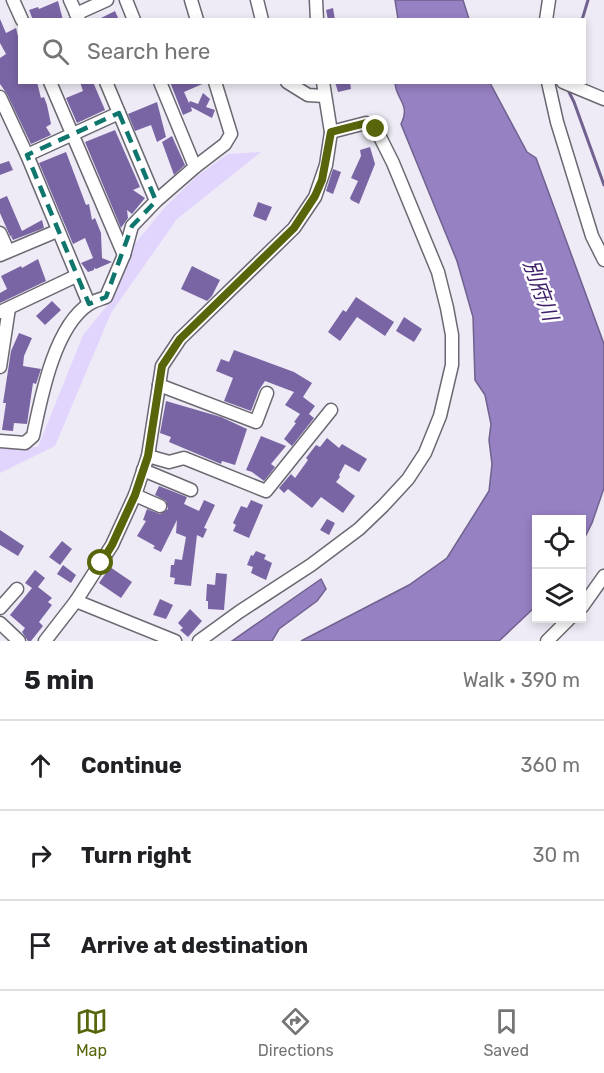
<!DOCTYPE html>
<html lang="en">
<head>
<meta charset="utf-8">
<style>
	:root { --surface:#fff; --page:#f6f6f6; --text:#202124; --muted:#757577; --line:#e0e0e0; --accent:#58650a }
	body { margin:0; font-family:Rubik,"Noto Sans JP",sans-serif; background:var(--page); color:var(--text) }
	.controls { position:absolute; right:18px; bottom:18px; display:grid; overflow:hidden; border-radius:0px; box-shadow:0 3px 9px #0003 }
	.controls button { width:54px; height:54px; display:grid; place-items:center; padding:0; border:0; border-bottom:2px solid var(--line); background:var(--surface); color:var(--text); font:30px sans-serif }
	.stop { position:absolute; width:18px; height:18px; margin:-14px; border:4px solid #58650a; border-radius:50%; background:#fff }
	.stop.end { background:#58650a; border-color:#fff; box-shadow:0 2px 6px #0008 }
	.list { margin:0; padding:0; list-style:none }
	h2 { display:flex; justify-content:space-between; align-items:center; height:78px; margin:0; padding:0 24px; font-size:26px }
	h2 small { font-size:20px; font-weight:400; color:var(--muted) }
	.list li { display:grid; grid-template-columns:39px 1fr auto; gap:18px; align-items:center; box-sizing:border-box; height:90px; padding:0 24px; border-top:2px solid var(--line) }
	.list b { display:block; font-size:22px; white-space:nowrap }
	.list em { font-size:20px; font-style:normal; color:var(--muted) }
	.icon { flex:none; width:33px; height:33px; fill:none; stroke:currentColor; stroke-width:2; stroke-linecap:round; stroke-linejoin:round }
	.map { position:relative; flex:none; width:604px; height:641px; overflow:hidden }
	.search { position:absolute; background:var(--surface); box-shadow:0 3px 9px #0003; left:18px; right:18px; top:18px; height:66px; display:flex; align-items:center; gap:15px; box-sizing:border-box; padding:0 21px; border-radius:0px; color:var(--muted); font-size:22px }
	.sheet { height:348px; background:var(--surface) }
	nav { display:flex; justify-content:space-around; align-items:center; box-sizing:border-box; height:84px; border-top:2px solid var(--line); background:var(--surface); font-size:16px; color:var(--muted) }
	nav a { display:grid; justify-items:center; gap:3px }
	nav .on { color:var(--accent) }
	.map>svg:first-child { display:block }
	.green { fill:#e1d5fe }
	.water { fill:#9681c2; stroke:#70618f; stroke-width:1.5 }
	.lines { fill:none; stroke-linecap:round; stroke-linejoin:round }
	.stream { stroke:#70618f; stroke-width:3 }
	.building { fill:#7a65a4 }
	.minor-casing { stroke:#6b6872; stroke-width:15 }
	.minor { stroke:#fff; stroke-width:12 }
	.route { stroke:#58650a; stroke-width:8 }
	.marked { fill:none; stroke:#0f766e; stroke-width:4.5; stroke-dasharray:12 8; stroke-linejoin:round }
	.labels { text-anchor:middle; dominant-baseline:central; stroke-width:5; stroke-linejoin:round; paint-order:stroke }
	.water-label { font-size:21px; font-style:italic; fill:#3e1d6b; stroke:#fff }
</style>
</head>
<body>
<div class="map">
<svg width="604" height="641" viewBox="0 0 604 641">
	<rect width="100%" height="100%" fill="#eeebf6"/>
	<!-- green -->
	<polygon class="green" points="261,152 177,219 111,313 55,446 0,473 0,447 38,447 83,335 110,302 129,251 165,207 197,176 228,154"/>
	<!-- water -->
	<g class="water">
		<polygon points="395,0 463,0 469,19 398,19"/>
		<path d="M 395,83 L 490,83 L 527,152 L 536,158 L 604,344 L 604,488 L 592,523 L 582,543 L 582,520 L 536,520 L 536,606 L 499,641 L 301,641 L 409,585 L 447,558 L 489,491 L 492,464 L 489,440 L 491,424 L 485,395 L 475,380 L 473,317 L 457,261 L 401,124 C 411,104 396,100 395,83 Z"/>
		<polygon points="321,579 326,589 317,601 279,629 272,641 232,641"/>
	</g>
	<g class="lines">
		<!-- stream -->
		<g class="stream">
			<polyline points="582,20 588,0"/>
			<polyline points="569,92 574,102 604,185"/>
		</g>
	</g>
	<!-- building -->
	<g class="building">
		<polygon points="58,1 63,20 33,20 29,10 38,7 39,9"/>
		<polygon points="333,8 335,20 328,20 326,10"/>
		<polygon points="115,11 119,20 97,20"/>
		<polygon points="0,19 6,33 16,28 20,45 20,82 37,82 41,98 44,97 47,105 51,124 46,127 51,135 31,144 7,94 0,84 0,58 6,54 0,43"/>
		<polygon points="80,82 93,82 105,110 77,123 66,98 83,91"/>
		<polygon points="170,82 207,82 184,92 189,103 190,101 198,104 203,93 210,99 206,107 215,110 212,118 191,107 192,111 183,115"/>
		<polygon points="335,82 350,82 351,89 338,92"/>
		<polygon points="157,102 166,137 157,142 151,125 135,131 128,114"/>
		<polygon points="115,130 140,187 133,190 145,198 132,214 127,210 128,218 121,228 85,142"/>
		<polygon points="172,136 185,165 174,175 162,142"/>
		<polygon points="370,147 375,164 359,204 351,200 350,198 358,181 351,178 361,156 360,150"/>
		<polygon points="66,152 86,205 89,204 92,220 95,218 101,233 102,258 112,262 96,269 94,268 94,270 88,272 81,263 93,258 85,238 73,244 39,163"/>
		<polygon points="9,161 13,170 0,175 0,164"/>
		<polygon points="333,169 341,172 333,194 326,191"/>
		<polygon points="7,196 22,231 42,220 44,228 13,240 11,236 14,235 10,236 0,213 0,199"/>
		<polygon points="258,202 272,207 266,221 253,216"/>
		<polygon points="38,259 46,281 0,303 0,293 7,289 1,276 21,266 22,268"/>
		<polygon points="192,266 220,280 212,296 207,301 181,289"/>
		<polygon points="356,297 394,322 385,336 357,317 340,341 328,332 343,310 346,312"/>
		<polygon points="52,301 61,310 45,325 36,316"/>
		<polygon points="404,317 422,329 414,342 396,331"/>
		<polygon points="19,333 32,338 24,356 23,366 41,369 36,384 33,383 27,424 14,423 13,431 2,430 6,403 3,403 11,351"/>
		<polygon points="234,350 294,372 312,383 303,397 315,406 309,414 314,418 292,446 284,439 296,423 294,422 300,414 285,405 294,392 265,381 259,390 251,411 224,401 233,378 216,371 221,359 229,362"/>
		<polygon points="166,401 221,417 247,429 235,465 222,461 221,464 169,442 171,437 160,433"/>
		<polygon points="261,436 286,446 271,464 275,467 264,481 252,472 246,470"/>
		<polygon points="327,438 339,448 342,444 367,459 359,472 345,464 339,475 340,477 336,482 355,496 343,513 321,497 312,508 288,489 284,493 279,488 291,474 295,478 308,460 306,458 316,445 320,447"/>
		<polygon points="159,486 187,497 184,504 199,511 204,500 215,505 204,528 207,529 203,538 197,535 191,586 174,584 175,578 170,577 171,565 174,565 175,559 182,560 186,537 176,533 177,520 161,552 153,548 155,546 137,536 146,521 143,520 147,509 160,514 168,509 166,501 155,495"/>
		<polygon points="251,500 263,505 249,538 233,531 236,525 233,523 241,506 247,508"/>
		<polygon points="327,519 335,523 329,535 320,530"/>
		<polygon points="0,530 24,546 18,556 0,545"/>
		<polygon points="62,541 72,549 60,565 49,557"/>
		<polygon points="256,551 266,555 264,559 272,563 266,580 251,573 253,567 247,565 251,555 253,556"/>
		<polygon points="63,565 76,575 71,583 57,574"/>
		<polygon points="110,567 132,582 121,598 99,583"/>
		<polygon points="35,570 45,578 38,587 52,598 48,602 52,605 39,622 43,626 31,641 28,641 22,632 25,628 10,615 32,588 25,583"/>
		<polygon points="216,573 227,574 224,610 208,609 208,601 206,601 207,584 215,585"/>
		<polygon points="160,599 173,605 166,619 153,615"/>
		<polygon points="190,609 202,621 188,637 180,630 183,628 178,623"/>
	</g>
	<g class="lines">
		<defs>
			<g id="minor">
				<polyline points="13,0 22,20"/>
				<polyline points="70,0 79,20"/>
				<polyline points="126,0 134,20"/>
				<polyline points="191,0 197,20"/>
				<polyline points="257,0 262,20"/>
				<polyline points="316,0 317,20"/>
				<polyline points="76,14 107,0"/>
				<polyline points="546,20 549,0"/>
				<polyline points="50,82 124,255"/>
				<polyline points="106,82 156,201"/>
				<polyline points="160,82 195,167"/>
				<polyline points="287,82 308,95 324,96"/>
				<polyline points="548,82 557,122 592,236 604,260"/>
				<polyline points="563,82 604,99"/>
				<polyline points="0,97 27,155 89,304"/>
				<polyline points="27,155 119,113"/>
				<polyline points="0,233 8,251"/>
				<polyline points="0,255 57,231"/>
				<polyline points="0,312 76,276"/>
				<polyline points="0,367 9,308"/>
				<polyline points="159,385 256,422 267,393"/>
				<path d="M 0,441 L 25,443 L 33,436 C 41,398 54,327 89,304 C 94,301 101,299 106,297 L 124,255 L 132,226 L 156,201 L 195,167 L 225,144 L 231,134 L 215,82"/>
				<polyline points="148,456 169,462 184,458 266,491 331,410"/>
				<polyline points="143,470 191,490"/>
				<polyline points="135,495 160,506"/>
				<polyline points="76,601 175,641"/>
				<polyline points="582,607 604,576"/>
				<polyline points="0,608 17,589"/>
				<polyline points="0,623 19,641"/>
				<polyline points="45,641 76,601 112,545 135,495 148,456 162,366 180,339 294,228 315,197 326,165 331,132 323,82"/>
				<polyline points="199,641 239,612 311,565 359,529 383,506 408,479 425,453 440,416 452,365 452,335 447,308 438,272 393,163 376,129 366,123 331,132"/>
				<polyline points="547,641 570,618"/>
			</g>
		</defs>
		<!-- minor casing -->
		<use href="#minor" class="minor-casing"/>
		<!-- minor -->
		<use href="#minor" class="minor"/>
	</g>
	<g class="lines">
		<!-- route -->
		<polyline class="route" points="101,563 112,545 135,495 148,456 162,366 180,339 294,228 315,196 322,180 331,132 366,123 376,129"/>
	</g>
	<!-- marked area -->
	<path class="marked" d="M 119,113 L 156,201 L 132,226 L 106,297 L 89,304 L 27,155 Z"/>
	<g class="labels">
		<!-- water labels -->
		<g class="water-label">
			<text transform="translate(541 290) rotate(70)">別府川</text>
		</g>
	</g>
</svg>
<div class="controls">
<button><svg class="icon" aria-label="locate" viewBox="0 0 24 24"><circle cx="12" cy="12" r="6"/><path d="M12 2v4M12 18v4M2 12h4M18 12h4"/></svg></button>
<button><svg class="icon" aria-label="layers" viewBox="0 0 24 24"><path d="M12 4l9 5-9 5-9-5zM3 14l9 5 9-5"/></svg></button>
</div>
<div class="stop" style="left:101px;top:563px"></div>
<div class="stop end" style="left:376px;top:129px"></div>
<div class="search"><svg class="icon" aria-label="search" viewBox="0 0 24 24"><circle cx="10" cy="10" r="6"/><path d="M15 15l6 6"/></svg>Search here</div>
</div>
<section class="sheet">
<h2>5 min<small>Walk · 390 m</small></h2>
<ul class="list">
<li><svg class="icon" aria-label="ahead" viewBox="0 0 24 24"><path d="M12 20V5M6 11l6-6 6 6"/></svg><div><b>Continue</b></div><em>360 m</em></li>
<li><svg class="icon" aria-label="right" viewBox="0 0 24 24"><path d="M7 20v-9h11M14 6l5 5-5 5"/></svg><div><b>Turn right</b></div><em>30 m</em></li>
<li><svg class="icon" aria-label="arrive" viewBox="0 0 24 24"><path d="M6 21V4h12l-3 4 3 4H6"/></svg><div><b>Arrive at destination</b></div></li>
</ul>
</section>
<nav>
<a class="on"><svg class="icon" aria-label="map" viewBox="0 0 24 24"><path d="M3 6l6-2 6 2 6-2v14l-6 2-6-2-6 2zM9 4v14M15 6v14"/></svg>Map</a>
<a><svg class="icon" aria-label="directions" viewBox="0 0 24 24"><path d="M12 3l9 9-9 9-9-9zM9 14v-3h6M13 9l2 2-2 2"/></svg>Directions</a>
<a><svg class="icon" aria-label="saved" viewBox="0 0 24 24"><path d="M7 4h10v16l-5-4-5 4z"/></svg>Saved</a>
</nav>
</body>
</html>
